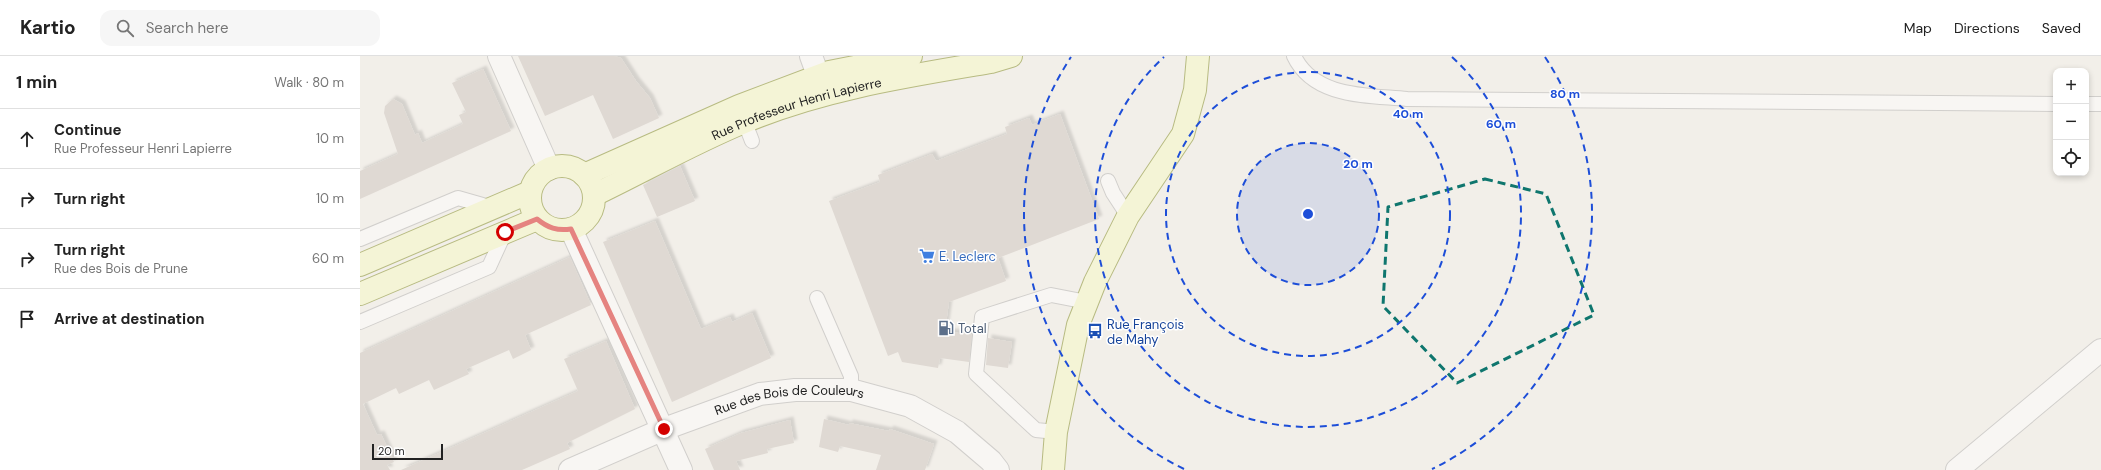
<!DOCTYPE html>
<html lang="en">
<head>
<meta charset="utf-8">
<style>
	:root { --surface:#fff; --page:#f6f6f6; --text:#222; --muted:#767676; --line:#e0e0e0 }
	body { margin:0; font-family:"DM Sans",sans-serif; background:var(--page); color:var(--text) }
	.controls { position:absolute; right:12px; top:12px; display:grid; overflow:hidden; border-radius:8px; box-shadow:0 2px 6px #0003 }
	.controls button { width:36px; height:36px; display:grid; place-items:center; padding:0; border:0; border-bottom:1px solid var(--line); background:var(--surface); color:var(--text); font:20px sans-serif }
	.scale { position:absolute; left:12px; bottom:10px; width:71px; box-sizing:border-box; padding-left:4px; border:2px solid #222; border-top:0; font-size:11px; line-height:14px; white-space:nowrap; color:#222; -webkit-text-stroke:3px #fff; paint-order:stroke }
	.stop { position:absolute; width:12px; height:12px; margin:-9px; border:3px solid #d40000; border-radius:50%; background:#fff }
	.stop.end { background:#d40000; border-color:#fff; box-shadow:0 1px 4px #0008 }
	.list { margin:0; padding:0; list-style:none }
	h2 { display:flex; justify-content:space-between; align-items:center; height:52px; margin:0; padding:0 16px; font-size:17px }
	h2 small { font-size:13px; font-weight:400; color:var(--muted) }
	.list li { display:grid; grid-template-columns:26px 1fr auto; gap:12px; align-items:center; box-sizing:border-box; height:60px; padding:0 16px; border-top:1px solid var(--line) }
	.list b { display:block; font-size:15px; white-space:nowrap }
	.list p { margin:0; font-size:13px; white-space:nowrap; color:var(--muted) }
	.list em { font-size:13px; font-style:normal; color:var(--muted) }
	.icon { flex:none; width:22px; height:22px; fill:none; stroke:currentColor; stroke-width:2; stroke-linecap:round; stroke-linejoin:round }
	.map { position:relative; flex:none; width:1741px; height:414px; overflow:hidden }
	header { display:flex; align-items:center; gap:24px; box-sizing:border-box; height:56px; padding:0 20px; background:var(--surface); border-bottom:1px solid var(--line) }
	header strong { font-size:19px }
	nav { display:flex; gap:22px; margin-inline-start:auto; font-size:14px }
	.search { width:280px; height:36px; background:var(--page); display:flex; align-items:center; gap:10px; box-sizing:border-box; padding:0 14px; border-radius:12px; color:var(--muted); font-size:15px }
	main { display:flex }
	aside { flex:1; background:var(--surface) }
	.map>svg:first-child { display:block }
	.building { fill:#c7bfb8; filter:url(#shadow) }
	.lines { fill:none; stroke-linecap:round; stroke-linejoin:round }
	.service-casing { stroke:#a9a9a9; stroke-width:16 }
	.minor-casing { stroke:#a9a9a9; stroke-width:24 }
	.secondary-casing { stroke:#707d05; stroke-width:24 }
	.service { stroke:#fff; stroke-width:14 }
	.minor { stroke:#fff; stroke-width:22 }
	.secondary { stroke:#f7fabf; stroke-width:22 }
	.route { stroke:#d40000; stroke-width:5 }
	.marked { fill:none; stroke:#0f766e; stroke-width:3; stroke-dasharray:8 5; stroke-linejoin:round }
	.ring { fill:none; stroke:#1d4ed8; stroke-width:2; stroke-dasharray:7 5 }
	.labels { text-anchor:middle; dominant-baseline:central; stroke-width:3; stroke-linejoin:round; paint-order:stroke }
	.street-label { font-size:13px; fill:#222; stroke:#fff }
	.shop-label { font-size:13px; fill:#366cbe; stroke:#fff; text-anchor:start }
	.transit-label { font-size:13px; fill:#164399; stroke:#fff; text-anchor:start }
	.service-label { font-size:13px; fill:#4e5e75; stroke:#fff; text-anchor:start }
	.centre { fill:#1d4ed8; stroke:#fff; stroke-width:2 }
	.ring-label { font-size:12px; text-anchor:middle; font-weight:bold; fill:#1d4ed8; stroke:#fff; stroke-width:3; stroke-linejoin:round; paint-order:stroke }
</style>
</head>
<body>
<header>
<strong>Kartio</strong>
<div class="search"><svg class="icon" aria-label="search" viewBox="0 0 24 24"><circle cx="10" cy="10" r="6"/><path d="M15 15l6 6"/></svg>Search here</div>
<nav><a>Map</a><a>Directions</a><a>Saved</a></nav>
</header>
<main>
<aside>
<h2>1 min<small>Walk · 80 m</small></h2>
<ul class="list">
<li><svg class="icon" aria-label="ahead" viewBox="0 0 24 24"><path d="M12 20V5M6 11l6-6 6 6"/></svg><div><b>Continue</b><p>Rue Professeur Henri Lapierre</p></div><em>10 m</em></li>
<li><svg class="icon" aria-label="right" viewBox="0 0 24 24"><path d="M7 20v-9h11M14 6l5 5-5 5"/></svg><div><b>Turn right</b></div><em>10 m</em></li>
<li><svg class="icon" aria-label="right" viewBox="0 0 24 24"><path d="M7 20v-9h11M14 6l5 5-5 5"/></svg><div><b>Turn right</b><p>Rue des Bois de Prune</p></div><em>60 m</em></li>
<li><svg class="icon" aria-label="arrive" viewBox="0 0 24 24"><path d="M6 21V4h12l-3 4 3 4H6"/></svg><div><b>Arrive at destination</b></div></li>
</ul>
</aside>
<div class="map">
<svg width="1741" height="414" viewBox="0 0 1741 414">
	<defs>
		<filter id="shadow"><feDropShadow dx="3.5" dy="-3.5" stdDeviation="1" flood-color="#0004"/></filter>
	</defs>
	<rect width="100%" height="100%" fill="#f2efe9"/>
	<!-- building -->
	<g class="building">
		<polygon points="158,0 254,0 261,2 276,25 290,42 299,62 253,83 233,39 185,60"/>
		<polygon points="123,13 151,75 0,143 0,115 38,98 24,57 25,50 33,43 42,48 55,79 58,77 62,87 103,68 99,59 106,56 92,27"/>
		<polygon points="700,58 739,163 638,202 646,225 589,246 585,275 612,279 609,306 580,302 578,312 542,306 538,296 528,300 469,145 520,126 518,119 572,98 576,105 647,78 645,71 669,62 672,69"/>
		<polygon points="320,110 335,145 297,161 283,129"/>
		<polygon points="295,165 341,273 370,261 372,266 392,257 411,302 312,346 243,186"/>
		<polygon points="210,201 231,249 165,279 171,294 153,303 149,294 106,313 109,318 74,334 69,324 39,338 36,332 3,348 17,379 21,378 34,406 27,409 30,414 0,414 0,297"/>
		<polygon points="628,282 652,286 648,312 626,309"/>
		<polygon points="246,285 275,353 207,387 210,393 162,414 41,414 218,335 204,303"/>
		<polygon points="464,363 489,369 489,367 529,375 530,373 574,388 565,414 516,414 521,399 480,390 478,396 459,391"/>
		<polygon points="430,364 434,387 407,393 408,397 376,405 380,414 354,414 345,393 381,377"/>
	</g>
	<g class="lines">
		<defs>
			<g id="service">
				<path d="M 934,0 C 954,42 1007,39 1047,43 L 1696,48"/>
				<polyline points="1726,48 1741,48"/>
				<polyline points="382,59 392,85"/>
				<polyline points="748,125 753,137 768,160"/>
				<polyline points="0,183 98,142 133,152"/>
				<polyline points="457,242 491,320 491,334"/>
				<polyline points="0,266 129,211 145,176"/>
				<polyline points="696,376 676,374 616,318 622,261 691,239 727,246"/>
			</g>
			<g id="minor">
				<polyline points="139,0 189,113"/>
				<polyline points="451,0 465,38"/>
				<polyline points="211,173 321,414"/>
				<path id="s1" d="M 210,414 L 304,373 L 400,338 L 435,334 L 491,334 L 550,350 L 597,376 L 631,405 L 638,414"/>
				<polyline points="1597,414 1741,294"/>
			</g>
			<g id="secondary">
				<circle cx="202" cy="142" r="32"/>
				<polyline points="224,119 379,50 469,16 551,0"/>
				<path id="s2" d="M 234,139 C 284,115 333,87 384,66 C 462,33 548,20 631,6 L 651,0"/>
				<polyline points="0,209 170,136"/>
				<polyline points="0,238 177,163"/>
				<polyline points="693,414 696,376 718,269 735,226 768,160 823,78 835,34 838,0"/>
			</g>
		</defs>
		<!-- service casing -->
		<use href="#service" class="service-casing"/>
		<!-- minor casing -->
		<use href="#minor" class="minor-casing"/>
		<!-- secondary casing -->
		<use href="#secondary" class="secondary-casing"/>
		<!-- service -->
		<use href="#service" class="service"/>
		<!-- minor -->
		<use href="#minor" class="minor"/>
		<!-- secondary -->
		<use href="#secondary" class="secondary"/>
	</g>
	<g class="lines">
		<!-- route -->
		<path class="route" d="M 145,176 L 177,163 C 188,172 197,175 211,173 L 304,373"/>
	</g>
	<!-- marked area -->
	<path d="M0 0H1741V414H0ZM 1125,123 L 1186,138 L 1234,259 L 1097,327 L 1023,250 L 1028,151 Z" fill="#f2efe9" fill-opacity=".55" fill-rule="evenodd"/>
	<path class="marked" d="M 1125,123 L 1186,138 L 1234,259 L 1097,327 L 1023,250 L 1028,151 Z"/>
	<!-- distance rings -->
	<circle cx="948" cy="158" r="71" fill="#1d4ed8" fill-opacity=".12"/>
	<g class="ring">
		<circle cx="948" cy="158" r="71"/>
		<circle cx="948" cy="158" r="142"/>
		<path d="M1092 1A213 213 0 1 1 804 1"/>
		<path d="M824 413A284 284 0 0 1 711 1M1185 1A284 284 0 0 1 1072 413"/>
	</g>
	<!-- icons -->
	<defs>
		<symbol id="supermarket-bare" viewBox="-9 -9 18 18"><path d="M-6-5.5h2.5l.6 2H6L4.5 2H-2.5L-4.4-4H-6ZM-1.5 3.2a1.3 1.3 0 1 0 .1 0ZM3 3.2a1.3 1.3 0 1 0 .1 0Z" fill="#3f7fe0" stroke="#fff" stroke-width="2.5" paint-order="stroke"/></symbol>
		<symbol id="fuel-bare" viewBox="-9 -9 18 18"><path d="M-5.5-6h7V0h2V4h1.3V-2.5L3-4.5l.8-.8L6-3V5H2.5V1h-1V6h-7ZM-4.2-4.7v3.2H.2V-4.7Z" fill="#5c6f8a" stroke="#fff" stroke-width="2.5" paint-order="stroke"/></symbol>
		<symbol id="bus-bare" viewBox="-9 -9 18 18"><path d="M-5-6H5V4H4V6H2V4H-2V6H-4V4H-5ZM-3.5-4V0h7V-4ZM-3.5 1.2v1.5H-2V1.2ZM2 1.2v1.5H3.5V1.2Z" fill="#1a4fb4" stroke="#fff" stroke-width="2.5" paint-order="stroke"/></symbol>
	</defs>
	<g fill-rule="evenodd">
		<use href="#supermarket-bare" x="556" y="189" width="22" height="22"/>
		<use href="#fuel-bare" x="575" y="261" width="22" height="22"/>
		<use href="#bus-bare" x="724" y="264" width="22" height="22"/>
	</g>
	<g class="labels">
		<!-- street labels -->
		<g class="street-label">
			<text stroke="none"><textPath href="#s2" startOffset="221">Rue Professeur Henri Lapierre</textPath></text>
			<text stroke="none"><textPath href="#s1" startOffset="233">Rue des Bois de Couleurs</textPath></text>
		</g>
		<!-- shop labels -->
		<g class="shop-label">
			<text x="579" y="200">E. Leclerc</text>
		</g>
		<!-- transit labels -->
		<g class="transit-label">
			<text x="747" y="268">Rue François<tspan x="747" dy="15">de Mahy</tspan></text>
		</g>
		<!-- service labels -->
		<g class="service-label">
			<text x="598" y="272">Total</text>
		</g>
	</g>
	<circle cx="948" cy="158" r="6" class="centre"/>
	<g class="ring-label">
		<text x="1205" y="42">80 m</text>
		<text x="1048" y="62">40 m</text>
		<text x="1141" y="72">60 m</text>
		<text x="998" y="112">20 m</text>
	</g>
</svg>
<div class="controls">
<button>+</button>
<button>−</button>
<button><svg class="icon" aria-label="locate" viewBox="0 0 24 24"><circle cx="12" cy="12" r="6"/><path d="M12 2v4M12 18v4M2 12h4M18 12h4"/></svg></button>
</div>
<div class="scale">20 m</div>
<div class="stop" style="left:145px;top:176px"></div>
<div class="stop end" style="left:304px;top:373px"></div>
</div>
</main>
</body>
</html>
